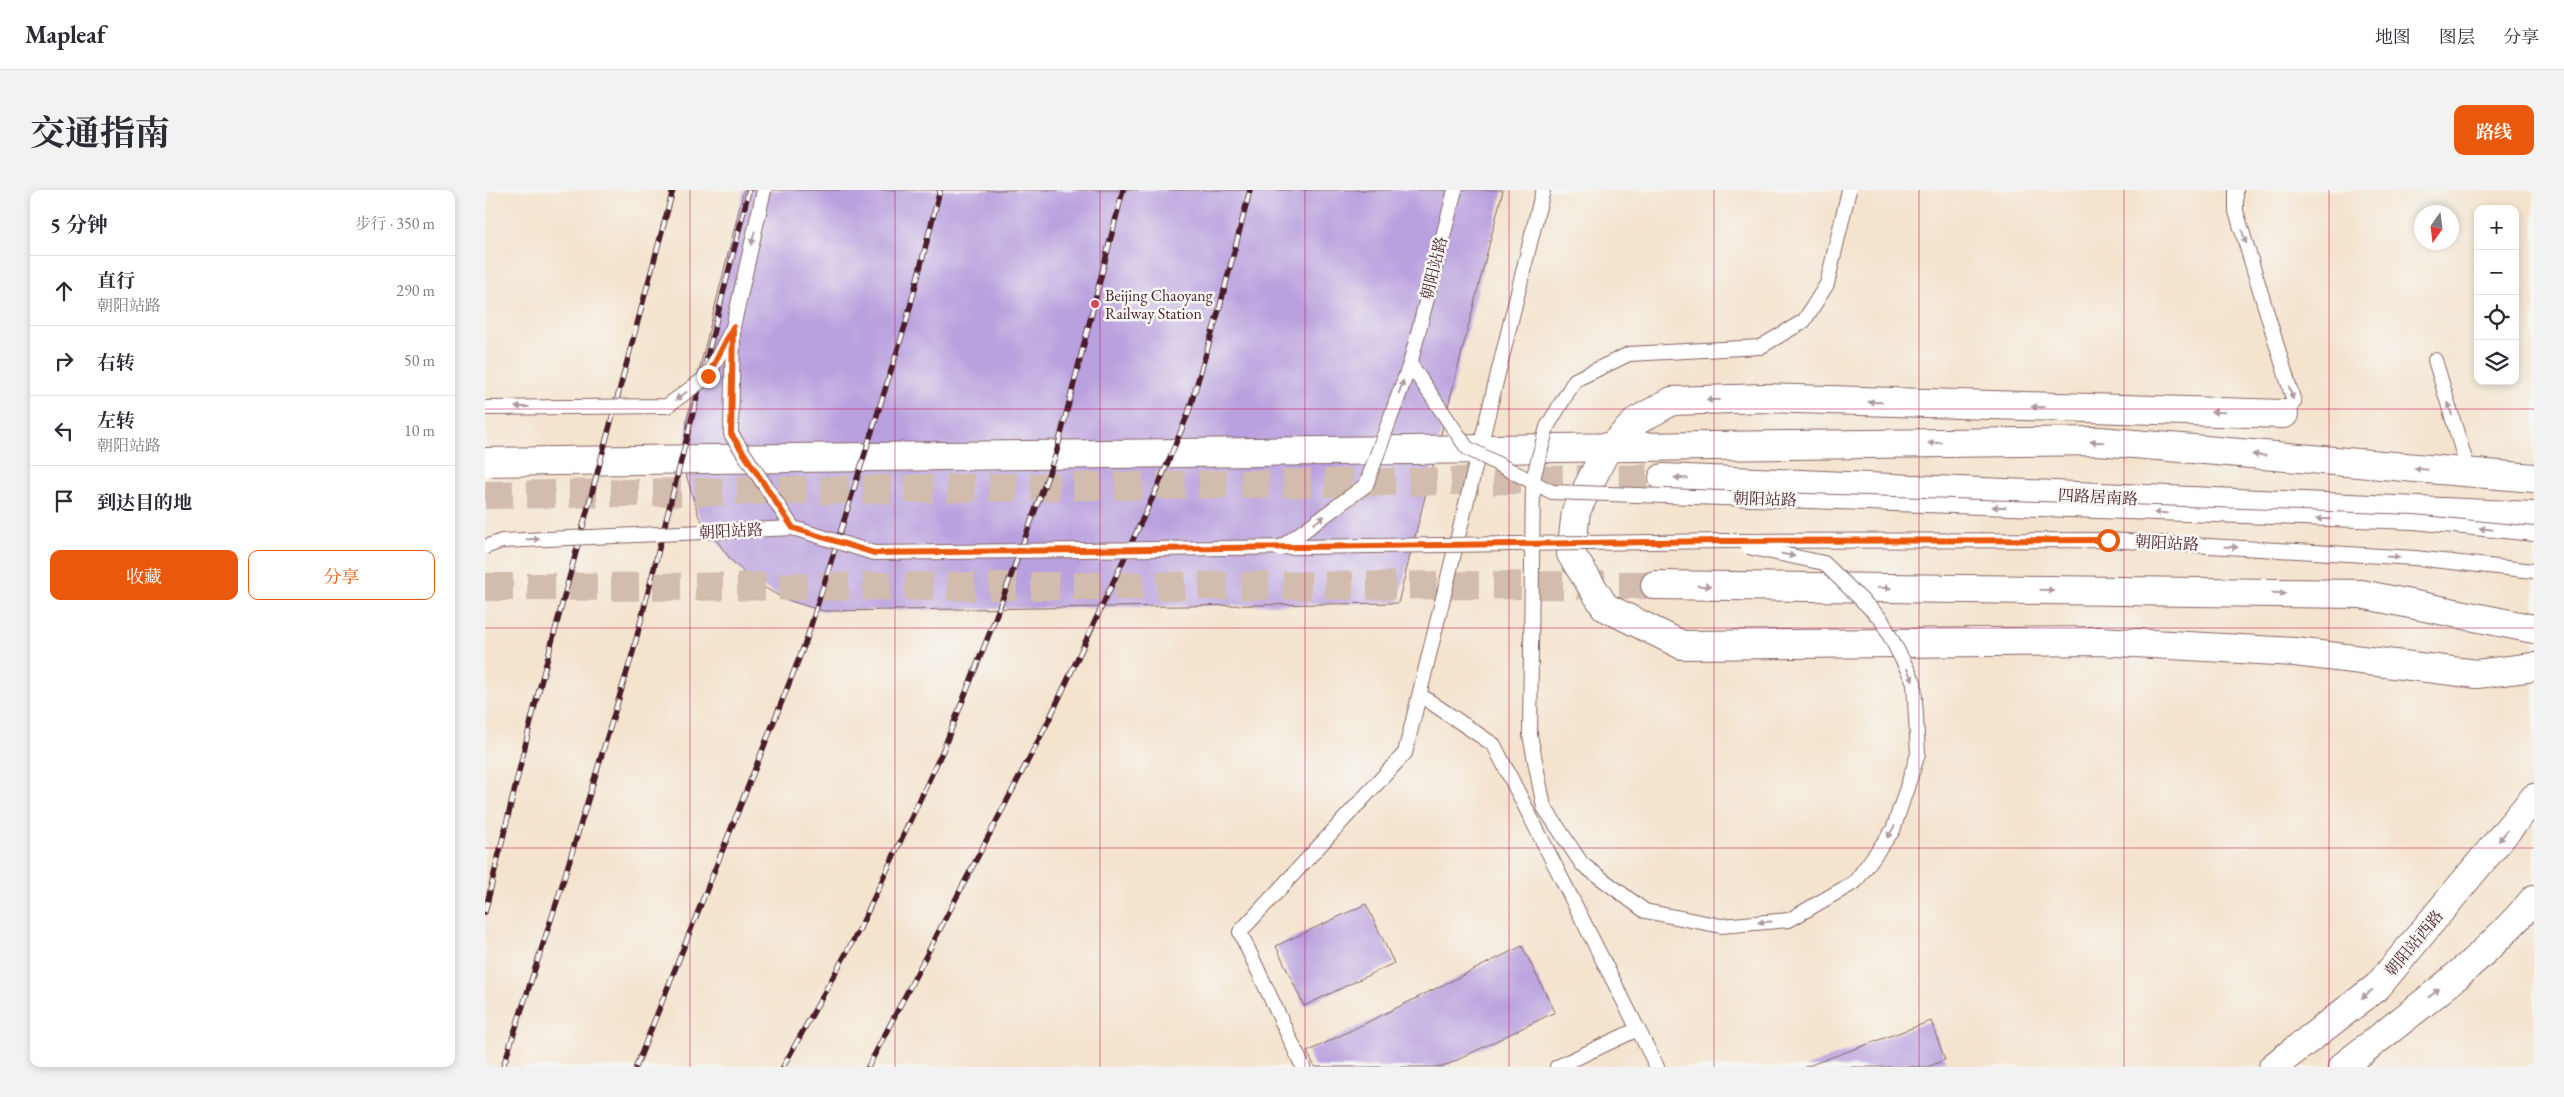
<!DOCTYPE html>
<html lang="zh">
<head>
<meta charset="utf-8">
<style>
	:root { --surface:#fff; --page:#f2f2f3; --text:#2b2b33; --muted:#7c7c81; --line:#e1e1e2; --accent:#ea580c }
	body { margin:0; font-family:"EB Garamond","Noto Serif SC",serif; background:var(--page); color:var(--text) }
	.controls { position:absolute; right:15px; top:15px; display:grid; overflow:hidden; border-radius:10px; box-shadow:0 2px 8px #0003 }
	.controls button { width:45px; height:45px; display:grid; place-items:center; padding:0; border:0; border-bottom:1px solid var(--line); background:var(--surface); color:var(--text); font:25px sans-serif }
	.compass { position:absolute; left:1929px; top:15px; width:45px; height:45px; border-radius:50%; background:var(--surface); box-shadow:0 2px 8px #0003; rotate:194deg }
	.stop { position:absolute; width:15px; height:15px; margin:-11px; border:4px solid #ea580c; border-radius:50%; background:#fff }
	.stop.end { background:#ea580c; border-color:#fff; box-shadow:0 1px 5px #0008 }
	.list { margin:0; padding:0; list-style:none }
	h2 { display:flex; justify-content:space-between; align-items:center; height:65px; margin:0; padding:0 20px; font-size:21px }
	h2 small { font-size:16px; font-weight:400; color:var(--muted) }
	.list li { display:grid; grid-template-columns:32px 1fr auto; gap:15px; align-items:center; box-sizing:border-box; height:70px; padding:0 20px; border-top:1px solid var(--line) }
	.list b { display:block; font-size:19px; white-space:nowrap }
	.list p { margin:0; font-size:16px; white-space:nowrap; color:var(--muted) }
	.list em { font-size:16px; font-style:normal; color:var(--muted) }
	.actions { display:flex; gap:10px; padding:15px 20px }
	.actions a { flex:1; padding:11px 0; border:1px solid var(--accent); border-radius:10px; text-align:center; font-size:18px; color:var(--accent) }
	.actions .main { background:var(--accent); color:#fff }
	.icon { flex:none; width:28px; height:28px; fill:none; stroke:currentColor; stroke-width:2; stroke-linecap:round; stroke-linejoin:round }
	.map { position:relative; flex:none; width:2049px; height:877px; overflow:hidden; border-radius:10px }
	header { display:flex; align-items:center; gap:30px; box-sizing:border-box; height:70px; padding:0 25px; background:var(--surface); border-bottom:1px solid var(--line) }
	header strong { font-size:24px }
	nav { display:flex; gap:28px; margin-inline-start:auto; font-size:18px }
	.intro { display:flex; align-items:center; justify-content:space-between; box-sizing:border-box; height:120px; padding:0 30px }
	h1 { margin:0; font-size:35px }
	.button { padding:12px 22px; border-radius:10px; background:var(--accent); color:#fff; font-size:18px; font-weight:700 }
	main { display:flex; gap:30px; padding:0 30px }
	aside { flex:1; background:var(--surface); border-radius:10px; box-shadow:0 2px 8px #0003 }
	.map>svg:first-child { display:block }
	.building { fill:#b9a0de }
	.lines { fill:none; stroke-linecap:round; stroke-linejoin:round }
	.secondary-tunnel { stroke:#d2bcad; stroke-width:28; stroke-dasharray:28 14; stroke-linecap:butt }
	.service-casing { stroke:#866464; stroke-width:16 }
	.tertiary-casing { stroke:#866464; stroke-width:30 }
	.secondary-casing { stroke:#866464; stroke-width:30 }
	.service { stroke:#fff; stroke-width:14 }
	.tertiary { stroke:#fff; stroke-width:28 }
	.secondary { stroke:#fff; stroke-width:28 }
	.rail-casing { stroke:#4a1f2b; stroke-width:5.5 }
	.rail { stroke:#f6f6f2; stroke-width:4; stroke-dasharray:11; stroke-linecap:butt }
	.service-bridge-casing { stroke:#866464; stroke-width:16; stroke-linecap:butt }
	.service-bridge { stroke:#fff; stroke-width:14 }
	.oneway { fill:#ae9aa0 }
	.route { stroke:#ea580c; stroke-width:6 }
	.grid { fill:none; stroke:#c2185b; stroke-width:1; stroke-opacity:0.55 }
	.poi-dot { fill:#d1495b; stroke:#f6f6f2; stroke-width:2 }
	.labels { text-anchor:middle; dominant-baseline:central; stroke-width:5; stroke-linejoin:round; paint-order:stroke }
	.street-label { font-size:16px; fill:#4a1f2b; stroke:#f6f6f2 }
	.poi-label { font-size:16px; fill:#4a1f2b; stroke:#f6f6f2; text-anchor:start }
</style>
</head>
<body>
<header>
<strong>Mapleaf</strong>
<nav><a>地图</a><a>图层</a><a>分享</a></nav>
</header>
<div class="intro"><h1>交通指南</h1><a class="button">路线</a></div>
<main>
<aside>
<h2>5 分钟<small>步行 · 350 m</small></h2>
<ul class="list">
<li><svg class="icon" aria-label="ahead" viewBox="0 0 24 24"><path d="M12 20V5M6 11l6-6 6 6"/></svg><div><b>直行</b><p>朝阳站路</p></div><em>290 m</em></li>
<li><svg class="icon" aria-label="right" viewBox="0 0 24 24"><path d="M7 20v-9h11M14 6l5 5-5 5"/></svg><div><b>右转</b></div><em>50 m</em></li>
<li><svg class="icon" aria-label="left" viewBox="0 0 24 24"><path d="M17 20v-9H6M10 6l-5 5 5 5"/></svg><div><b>左转</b><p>朝阳站路</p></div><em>10 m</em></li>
<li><svg class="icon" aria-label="arrive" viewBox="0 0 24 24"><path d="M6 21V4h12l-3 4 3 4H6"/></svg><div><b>到达目的地</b></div></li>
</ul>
<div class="actions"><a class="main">收藏</a><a>分享</a></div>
</aside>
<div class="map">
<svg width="2049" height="877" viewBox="0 0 2049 877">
	<rect width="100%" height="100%" fill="#f6f6f2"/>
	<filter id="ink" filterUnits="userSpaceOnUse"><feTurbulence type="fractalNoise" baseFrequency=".02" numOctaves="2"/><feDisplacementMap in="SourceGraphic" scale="10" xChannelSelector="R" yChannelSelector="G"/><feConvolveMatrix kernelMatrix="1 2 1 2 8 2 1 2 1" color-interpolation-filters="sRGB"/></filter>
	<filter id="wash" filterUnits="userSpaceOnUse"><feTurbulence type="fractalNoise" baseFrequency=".0096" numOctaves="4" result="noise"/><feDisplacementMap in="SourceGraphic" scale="20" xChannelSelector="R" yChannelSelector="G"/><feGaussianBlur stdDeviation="1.12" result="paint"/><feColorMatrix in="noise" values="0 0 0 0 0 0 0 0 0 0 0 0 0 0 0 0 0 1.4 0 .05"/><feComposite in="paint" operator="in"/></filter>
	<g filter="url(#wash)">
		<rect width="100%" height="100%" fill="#f4e3cd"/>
		<g id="blocks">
			<!-- building -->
			<g class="building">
				<polygon points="259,0 1018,0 913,413 338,421 299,409 267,390 246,370 214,327 200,281 202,229"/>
				<polygon points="881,714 909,773 819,816 791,756"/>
				<polygon points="1037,756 1070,822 958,877 830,877 822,862"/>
				<polygon points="1446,831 1460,870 1442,877 1320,877"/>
			</g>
		</g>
	</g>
	<g filter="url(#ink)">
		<use href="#blocks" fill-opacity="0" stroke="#866464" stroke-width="1"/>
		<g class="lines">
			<!-- secondary-tunnel -->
			<g class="secondary-tunnel">
				<polyline points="0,305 1178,288"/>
				<polyline points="0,397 1170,395"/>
			</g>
			<defs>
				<g id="service">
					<polyline points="1751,0 1751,21 1809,212 1799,224"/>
					<polyline points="1950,170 1984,283"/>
					<polyline points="935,505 1009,555 1172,877"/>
					<polyline points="818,877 755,742 920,563 1058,0"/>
					<polyline points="1072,877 1153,839"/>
				</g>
				<g id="tertiary">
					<polyline points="1799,224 1279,208 1187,211 1153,230 1119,264 1091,321 1086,364 1120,417 1197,455 1614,451 1810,462 1992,484 2049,477"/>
					<polyline points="0,272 1614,251 2049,288"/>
				</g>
				<g id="secondary">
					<polyline points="1178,288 2049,326"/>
					<polyline points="1170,395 1876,404 2049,439"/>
					<polyline points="1788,877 1893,796 2049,608"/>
					<path d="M 1857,877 C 1923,825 1995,774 2049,709"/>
				</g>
			</defs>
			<!-- service casing -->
			<use href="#service" class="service-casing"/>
			<!-- tertiary casing -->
			<use href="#tertiary" class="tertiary-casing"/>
			<!-- secondary casing -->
			<use href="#secondary" class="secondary-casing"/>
			<!-- service -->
			<use href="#service" class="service"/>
			<!-- tertiary -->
			<use href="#tertiary" class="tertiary"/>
			<!-- secondary -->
			<use href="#secondary" class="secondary"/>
			<defs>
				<g id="rail">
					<polyline points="0,722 49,519 188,0"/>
					<polyline points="18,877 74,705 148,462 264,0"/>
					<polyline points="151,877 321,451 421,133 455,0"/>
					<polyline points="298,877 374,740 458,560 507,437 571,264 638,0"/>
					<polyline points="383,877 562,534 673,296 703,224 734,120 765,0"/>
				</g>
			</defs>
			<!-- rail casing -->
			<use href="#rail" class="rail-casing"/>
			<!-- rail -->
			<use href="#rail" class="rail"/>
			<defs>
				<g id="service-bridge">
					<polyline points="970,0 925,174 982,258 1067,302 1929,332 2049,344"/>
					<polyline points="248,140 246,244 308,338"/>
					<polyline points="0,218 182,216 223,186 248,137 279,0"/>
					<polyline points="0,357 17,351 308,338 389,363 1238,351 1623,350 1930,368 2049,381"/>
					<polyline points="1263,357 1339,373 1396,429 1429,492 1433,564 1408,640 1370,692 1304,730 1236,736 1160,721 1097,674 1059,617 1045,545 1048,289 1062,237 1090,190 1144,164 1275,157 1319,131 1342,94 1364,0"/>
					<polyline points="794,359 881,295 925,174"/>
				</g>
			</defs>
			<!-- service-bridge casing -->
			<use href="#service-bridge" class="service-bridge-casing"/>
			<!-- service-bridge -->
			<use href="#service-bridge" class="service-bridge"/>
		</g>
		<!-- one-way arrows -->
		<defs><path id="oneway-solid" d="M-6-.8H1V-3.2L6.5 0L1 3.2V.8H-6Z" transform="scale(1.25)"/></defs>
		<g class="oneway">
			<use href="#oneway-solid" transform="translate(1759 47) rotate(73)"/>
			<use href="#oneway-solid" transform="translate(268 48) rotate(103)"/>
			<use href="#oneway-solid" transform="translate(916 197) rotate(-70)"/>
			<use href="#oneway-solid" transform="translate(1806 203) rotate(73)"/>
			<use href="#oneway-solid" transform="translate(196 206) rotate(144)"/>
			<use href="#oneway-solid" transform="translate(1228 210) rotate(178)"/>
			<use href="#oneway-solid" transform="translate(1390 212) rotate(-178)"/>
			<use href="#oneway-solid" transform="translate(37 217) rotate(180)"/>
			<use href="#oneway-solid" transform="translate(1553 217) rotate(-178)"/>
			<use href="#oneway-solid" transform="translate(1965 219) rotate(-107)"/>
			<use href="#oneway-solid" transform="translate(1733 222) rotate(-178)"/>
			<use href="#oneway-solid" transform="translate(1612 252) rotate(-178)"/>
			<use href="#oneway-solid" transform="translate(1450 253) rotate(179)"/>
			<use href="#oneway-solid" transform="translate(1774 265) rotate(-175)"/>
			<use href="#oneway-solid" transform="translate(1936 279) rotate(-175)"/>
			<use href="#oneway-solid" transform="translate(1196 288) rotate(-177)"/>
			<use href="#oneway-solid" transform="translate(1514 317) rotate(-178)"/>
			<use href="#oneway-solid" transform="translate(1676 323) rotate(-178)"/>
			<use href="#oneway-solid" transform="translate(1838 329) rotate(-178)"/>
			<use href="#oneway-solid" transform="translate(834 330) rotate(-36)"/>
			<use href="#oneway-solid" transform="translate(2001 339) rotate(-174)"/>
			<use href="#oneway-solid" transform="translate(48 349) rotate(-3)"/>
			<use href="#oneway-solid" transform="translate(1746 357) rotate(3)"/>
			<use href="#oneway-solid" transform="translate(1303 365) rotate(12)"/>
			<use href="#oneway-solid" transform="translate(1908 367) rotate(3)"/>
			<use href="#oneway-solid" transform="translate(1219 396) rotate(1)"/>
			<use href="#oneway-solid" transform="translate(1399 398) rotate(1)"/>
			<use href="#oneway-solid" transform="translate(1562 400) rotate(1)"/>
			<use href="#oneway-solid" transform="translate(1794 403) rotate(1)"/>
			<use href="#oneway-solid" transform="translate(1425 485) rotate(64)"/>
			<use href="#oneway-solid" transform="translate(1406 642) rotate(120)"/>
			<use href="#oneway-solid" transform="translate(2018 646) rotate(129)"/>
			<use href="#oneway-solid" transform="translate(1280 732) rotate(176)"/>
			<use href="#oneway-solid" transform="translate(1949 803) rotate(-40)"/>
			<use href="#oneway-solid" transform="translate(1882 804) rotate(142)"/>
		</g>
	</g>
	<g class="lines" filter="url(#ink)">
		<!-- route -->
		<polyline class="route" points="223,186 248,137 246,244 308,338 389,363 1238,351 1623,350"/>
	</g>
	<!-- grid -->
	<path class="grid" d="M 205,0 L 205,877M 410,0 L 410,877M 615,0 L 615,877M 820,0 L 820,877M 1024,0 L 1024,877M 1229,0 L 1229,877M 1434,0 L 1434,877M 1639,0 L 1639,877M 1844,0 L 1844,877M 0,219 L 2049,219M 0,438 L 2049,438M 0,658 L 2049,658"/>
	<!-- markers -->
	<circle class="poi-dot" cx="610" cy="114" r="5"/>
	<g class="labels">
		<!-- street labels -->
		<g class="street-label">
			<text transform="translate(949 78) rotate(-76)">朝阳站路</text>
			<text transform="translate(1613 307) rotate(3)">四路居南路</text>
			<text transform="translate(1280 309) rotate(2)">朝阳站路</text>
			<text transform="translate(246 341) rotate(-3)">朝阳站路</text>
			<text transform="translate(1682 353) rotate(3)">朝阳站路</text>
			<text transform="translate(1929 753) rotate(-50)">朝阳站西路</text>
		</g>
		<!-- poi labels -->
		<g class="poi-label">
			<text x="620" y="105">Beijing Chaoyang<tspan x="620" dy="18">Railway Station</tspan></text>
		</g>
	</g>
</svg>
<div class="controls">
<button>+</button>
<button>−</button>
<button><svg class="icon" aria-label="locate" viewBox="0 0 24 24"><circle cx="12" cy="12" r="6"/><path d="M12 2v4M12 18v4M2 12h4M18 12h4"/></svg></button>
<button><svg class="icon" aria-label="layers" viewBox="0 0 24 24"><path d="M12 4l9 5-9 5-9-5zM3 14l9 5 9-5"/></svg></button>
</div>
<svg class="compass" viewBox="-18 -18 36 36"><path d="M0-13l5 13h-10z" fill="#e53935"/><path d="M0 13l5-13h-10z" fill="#7c7c81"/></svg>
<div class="stop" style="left:1623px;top:350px"></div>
<div class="stop end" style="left:223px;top:186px"></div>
</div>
</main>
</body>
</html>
